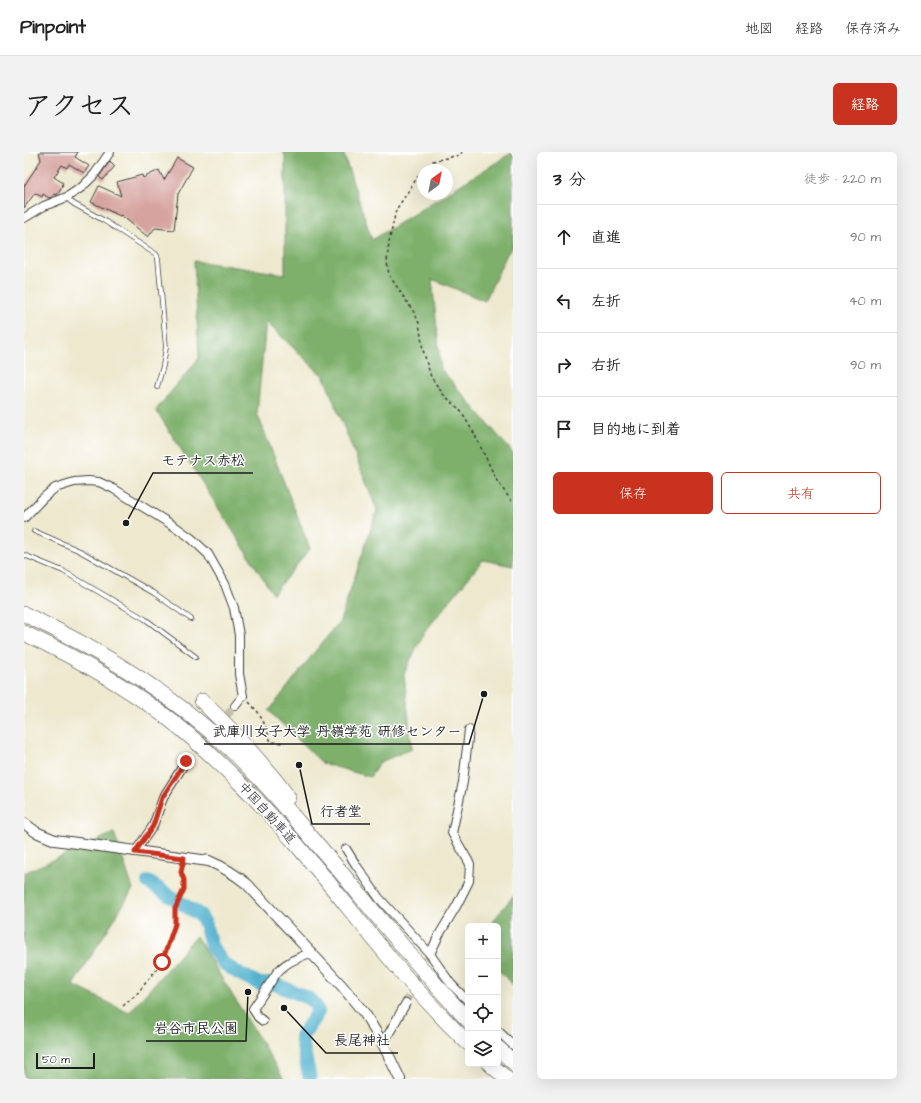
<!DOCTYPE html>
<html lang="ja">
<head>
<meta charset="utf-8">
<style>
	:root { --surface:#fff; --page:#f2f2f2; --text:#222; --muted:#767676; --line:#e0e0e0; --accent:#c8321e }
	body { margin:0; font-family:"Architects Daughter","Klee One",sans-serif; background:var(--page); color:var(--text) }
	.controls { position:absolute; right:12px; bottom:12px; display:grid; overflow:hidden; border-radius:6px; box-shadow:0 4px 16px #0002 }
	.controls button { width:36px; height:36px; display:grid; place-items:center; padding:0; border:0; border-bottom:1px solid var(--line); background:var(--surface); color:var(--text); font:20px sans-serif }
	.compass { position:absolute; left:393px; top:12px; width:36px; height:36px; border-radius:50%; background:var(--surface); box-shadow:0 4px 16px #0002; rotate:32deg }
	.scale { position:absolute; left:12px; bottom:10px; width:59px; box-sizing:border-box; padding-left:4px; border:2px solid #1c1c1c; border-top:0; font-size:11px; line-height:14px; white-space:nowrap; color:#1c1c1c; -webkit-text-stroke:3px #fff; paint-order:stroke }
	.stop { position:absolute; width:12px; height:12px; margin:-9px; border:3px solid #c8321e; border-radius:50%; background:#fff }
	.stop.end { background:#c8321e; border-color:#fff; box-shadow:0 1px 4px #0008 }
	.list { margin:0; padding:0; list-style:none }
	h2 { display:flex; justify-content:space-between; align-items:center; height:52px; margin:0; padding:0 16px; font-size:17px }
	h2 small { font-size:13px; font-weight:400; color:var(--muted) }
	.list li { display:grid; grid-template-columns:26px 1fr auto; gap:12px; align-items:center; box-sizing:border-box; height:64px; padding:0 16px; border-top:1px solid var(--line) }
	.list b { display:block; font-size:15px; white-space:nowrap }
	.list em { font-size:13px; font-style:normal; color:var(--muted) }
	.actions { display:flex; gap:8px; padding:12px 16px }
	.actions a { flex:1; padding:9px 0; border:1px solid var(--accent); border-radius:6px; text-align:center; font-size:14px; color:var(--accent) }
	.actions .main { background:var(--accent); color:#fff }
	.icon { flex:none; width:22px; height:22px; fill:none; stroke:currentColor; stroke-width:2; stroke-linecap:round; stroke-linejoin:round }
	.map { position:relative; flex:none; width:489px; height:927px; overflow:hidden; border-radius:6px }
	header { display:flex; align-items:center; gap:24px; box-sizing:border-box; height:56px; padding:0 20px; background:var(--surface); border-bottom:1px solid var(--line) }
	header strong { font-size:19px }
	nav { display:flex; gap:22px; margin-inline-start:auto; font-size:14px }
	.intro { display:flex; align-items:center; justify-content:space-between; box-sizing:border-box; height:96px; padding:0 24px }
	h1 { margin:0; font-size:28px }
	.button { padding:10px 18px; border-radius:6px; background:var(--accent); color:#fff; font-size:14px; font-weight:700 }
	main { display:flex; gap:24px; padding:0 24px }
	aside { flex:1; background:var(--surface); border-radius:6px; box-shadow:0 4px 16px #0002 }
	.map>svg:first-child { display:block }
	.forest { fill:#7eb06c; stroke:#4d6644 }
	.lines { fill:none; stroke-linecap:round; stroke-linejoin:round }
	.river { stroke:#50b0ce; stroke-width:14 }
	.building { fill:#d6a39f }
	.minor-tunnel { stroke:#c3bfaa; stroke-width:8; stroke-dasharray:8 4; stroke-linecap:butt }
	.service-casing { stroke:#3b3b37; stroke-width:5.5 }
	.minor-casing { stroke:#3b3b37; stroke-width:10 }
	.tertiary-casing { stroke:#3b3b37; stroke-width:12 }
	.motorway-casing { stroke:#3b3b37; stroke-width:16 }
	.path { stroke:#3b3b37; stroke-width:1.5; stroke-dasharray:3 3; stroke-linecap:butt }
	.service { stroke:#fff; stroke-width:4 }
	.minor { stroke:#fff; stroke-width:8 }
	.tertiary { stroke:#fff; stroke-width:10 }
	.motorway { stroke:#fff; stroke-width:15 }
	.route { stroke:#c8321e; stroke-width:5 }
	.labels { text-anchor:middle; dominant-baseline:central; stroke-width:3; stroke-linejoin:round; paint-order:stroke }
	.street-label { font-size:13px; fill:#1c1c1c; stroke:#fff }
	.leader { fill:none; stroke:#1c1c1c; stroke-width:1.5 }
	.callout-dot { fill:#1c1c1c; stroke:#fff; stroke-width:1.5 }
	.callout-label { font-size:14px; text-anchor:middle; font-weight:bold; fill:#1c1c1c; stroke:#fff; stroke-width:3; stroke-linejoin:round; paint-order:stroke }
</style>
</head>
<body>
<header>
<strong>Pinpoint</strong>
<nav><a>地図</a><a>経路</a><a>保存済み</a></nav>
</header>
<div class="intro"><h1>アクセス</h1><a class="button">経路</a></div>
<main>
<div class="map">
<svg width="489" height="927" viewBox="0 0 489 927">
	<rect width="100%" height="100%" fill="#fff"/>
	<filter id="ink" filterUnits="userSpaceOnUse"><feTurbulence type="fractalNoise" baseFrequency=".025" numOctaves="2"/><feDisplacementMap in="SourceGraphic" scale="8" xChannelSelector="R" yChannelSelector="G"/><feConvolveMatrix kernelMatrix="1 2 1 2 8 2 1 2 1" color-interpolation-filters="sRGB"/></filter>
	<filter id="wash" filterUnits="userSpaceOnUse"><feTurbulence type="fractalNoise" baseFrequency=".012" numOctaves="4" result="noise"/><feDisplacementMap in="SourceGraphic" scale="16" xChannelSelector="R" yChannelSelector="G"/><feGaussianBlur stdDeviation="0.9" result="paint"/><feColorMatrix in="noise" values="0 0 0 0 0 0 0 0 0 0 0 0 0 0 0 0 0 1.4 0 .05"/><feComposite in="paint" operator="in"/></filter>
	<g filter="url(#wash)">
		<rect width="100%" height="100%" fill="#ede8ce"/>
		<!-- forest -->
		<g class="forest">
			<polygon points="259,0 319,0 348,88 489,0 489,94 483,102 461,149 408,127 417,217 489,301 489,414 459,408 399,482 380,522 388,597 356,610 346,625 298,611 245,559 289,502 316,469 353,358 300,225 242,170 233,261 286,397 249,442 132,258 175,206 170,109 261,122 261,4"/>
			<polygon points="90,681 109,737 49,833 105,861 172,784 260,927 0,927 0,721"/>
			<polygon points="489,744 489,834 477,820 474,819 474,774 468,774 469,769"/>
		</g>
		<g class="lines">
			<!-- river -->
			<polyline class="river" points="124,730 176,763 181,771 187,794 199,811 214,821 236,832 251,832 284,846 291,852 294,860 290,866 277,885 286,927"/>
		</g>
		<g id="blocks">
			<!-- building -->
			<g class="building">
				<polygon points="15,0 54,0 51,5 65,14 60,21 45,12 43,16 38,13 30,25 39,31 38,33 39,34 33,43 30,42 28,45 25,46 19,42 18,45 11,41 0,56 0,34 17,8"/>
				<polygon points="153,6 169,15 154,42 150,78 131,76 124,85 97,63 96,64 67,50 75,34 97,44 93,30 118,23 119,26 135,18 140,28"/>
				<polygon points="86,9 91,14 79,28 75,25"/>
			</g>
		</g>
	</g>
	<g filter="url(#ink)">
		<use href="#blocks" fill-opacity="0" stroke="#3b3b37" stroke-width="1"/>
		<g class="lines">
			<!-- minor-tunnel -->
			<g class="minor-tunnel">
				<polyline points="162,609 211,554"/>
				<polyline points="382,851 406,802"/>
			</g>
			<defs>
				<g id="service">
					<polyline points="44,45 46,49 50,52 79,68 127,99 132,102 134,106 142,195 139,214 133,235"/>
					<polyline points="10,379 56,399 130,441 167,467"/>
					<polyline points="0,403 39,419 121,467 172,505"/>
				</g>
				<g id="minor">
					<polyline points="0,66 20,54 43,45 58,35 70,23 86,0"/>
					<polyline points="0,366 19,346 31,336 50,330 64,329 75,330 90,337 153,376 167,386 184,402 201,432 210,456 215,483 215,522 219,544 211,554"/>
					<polyline points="322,697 332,713 355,746 406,802 427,832 444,849"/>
					<polyline points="111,700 129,674 139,646 162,609"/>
					<polyline points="406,802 415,783 433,753 445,729 446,712 428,681 439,630 445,578"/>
					<path d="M 239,869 L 234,865 L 229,857 L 252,822 C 261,810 274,806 288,800"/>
					<polyline points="474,879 489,893"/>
					<polyline points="359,892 382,851"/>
				</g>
				<path id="tertiary" d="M 0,671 L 12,680 L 31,688 L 185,709 C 199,715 211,722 223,732 L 318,834 L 341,862 L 359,892 L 376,927"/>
				<g id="motorway">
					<path d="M 0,462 C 75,497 145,540 206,597 C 231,620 253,645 275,671 C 332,736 384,805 444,868"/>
					<path d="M 0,481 C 51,505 100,533 145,567 C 171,587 195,610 218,633 C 299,714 361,812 444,891"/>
					<path d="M 178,549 C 209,579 238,610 264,645"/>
					<polyline points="474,896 489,910"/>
					<polyline points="466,912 483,927"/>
				</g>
			</defs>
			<!-- service casing -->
			<use href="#service" class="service-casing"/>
			<!-- minor casing -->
			<use href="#minor" class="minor-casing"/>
			<!-- tertiary casing -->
			<use href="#tertiary" class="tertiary-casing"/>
			<!-- motorway casing -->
			<use href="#motorway" class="motorway-casing"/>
			<!-- path -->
			<g class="path">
				<polyline points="400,18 409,9 436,3 438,0"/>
				<polyline points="399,19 393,26 372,58 365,90 363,110 365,123 391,162 395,171 399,198 407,225 419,242 436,258 450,281 473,329 489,351"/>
				<polyline points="225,550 234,560 241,573 247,590 261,591"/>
				<polyline points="99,854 113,842 138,810 151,772 151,757 160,737 160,729 157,720 158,715"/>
			</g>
			<!-- service -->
			<use href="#service" class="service"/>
			<!-- minor -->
			<use href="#minor" class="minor"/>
			<!-- tertiary -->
			<use href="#tertiary" class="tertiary"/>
			<!-- motorway -->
			<use href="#motorway" class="motorway"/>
		</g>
	</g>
	<g class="lines" filter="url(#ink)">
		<!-- route -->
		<polyline class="route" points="138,810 151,772 151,757 160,737 160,728 157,720 160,706 111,700 129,674 138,646 162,609"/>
	</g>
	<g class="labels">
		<!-- street labels -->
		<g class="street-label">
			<text transform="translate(243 661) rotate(48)">中国自動車道</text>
		</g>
	</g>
	<!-- callouts -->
	<path class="leader" d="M102 371L129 321H229M460 542L445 592H180M275 613L288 672H346M224 840L222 889H122M260 856L302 901H374"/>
	<g class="callout-dot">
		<circle cx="102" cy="371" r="4"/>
		<circle cx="460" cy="542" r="4"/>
		<circle cx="275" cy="613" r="4"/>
		<circle cx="224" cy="840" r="4"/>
		<circle cx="260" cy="856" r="4"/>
	</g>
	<g class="callout-label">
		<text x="179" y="313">モテナス赤松</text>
		<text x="313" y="584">武庫川女子大学 丹嶺学苑 研修センター</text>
		<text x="317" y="664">行者堂</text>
		<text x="172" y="881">岩谷市民公園</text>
		<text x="338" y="893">長尾神社</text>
	</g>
</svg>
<div class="controls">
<button>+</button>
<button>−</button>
<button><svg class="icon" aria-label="locate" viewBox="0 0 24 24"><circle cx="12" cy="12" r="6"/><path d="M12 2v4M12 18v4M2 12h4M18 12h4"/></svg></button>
<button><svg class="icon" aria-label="layers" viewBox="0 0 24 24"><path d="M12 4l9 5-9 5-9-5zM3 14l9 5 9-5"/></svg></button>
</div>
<svg class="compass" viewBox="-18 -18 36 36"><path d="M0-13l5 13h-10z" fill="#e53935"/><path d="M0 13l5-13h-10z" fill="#767676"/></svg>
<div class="scale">50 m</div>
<div class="stop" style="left:138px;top:810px"></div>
<div class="stop end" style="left:162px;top:609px"></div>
</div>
<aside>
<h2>3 分<small>徒歩 · 220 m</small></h2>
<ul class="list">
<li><svg class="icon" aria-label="ahead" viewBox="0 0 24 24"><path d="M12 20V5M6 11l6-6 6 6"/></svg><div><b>直進</b></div><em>90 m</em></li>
<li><svg class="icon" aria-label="left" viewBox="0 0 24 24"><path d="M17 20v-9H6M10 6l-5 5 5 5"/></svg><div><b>左折</b></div><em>40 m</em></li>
<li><svg class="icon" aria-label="right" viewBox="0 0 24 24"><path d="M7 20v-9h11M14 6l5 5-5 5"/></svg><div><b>右折</b></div><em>90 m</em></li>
<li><svg class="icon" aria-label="arrive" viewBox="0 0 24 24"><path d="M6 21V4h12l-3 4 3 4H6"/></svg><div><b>目的地に到着</b></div></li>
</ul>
<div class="actions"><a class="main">保存</a><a>共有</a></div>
</aside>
</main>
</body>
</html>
